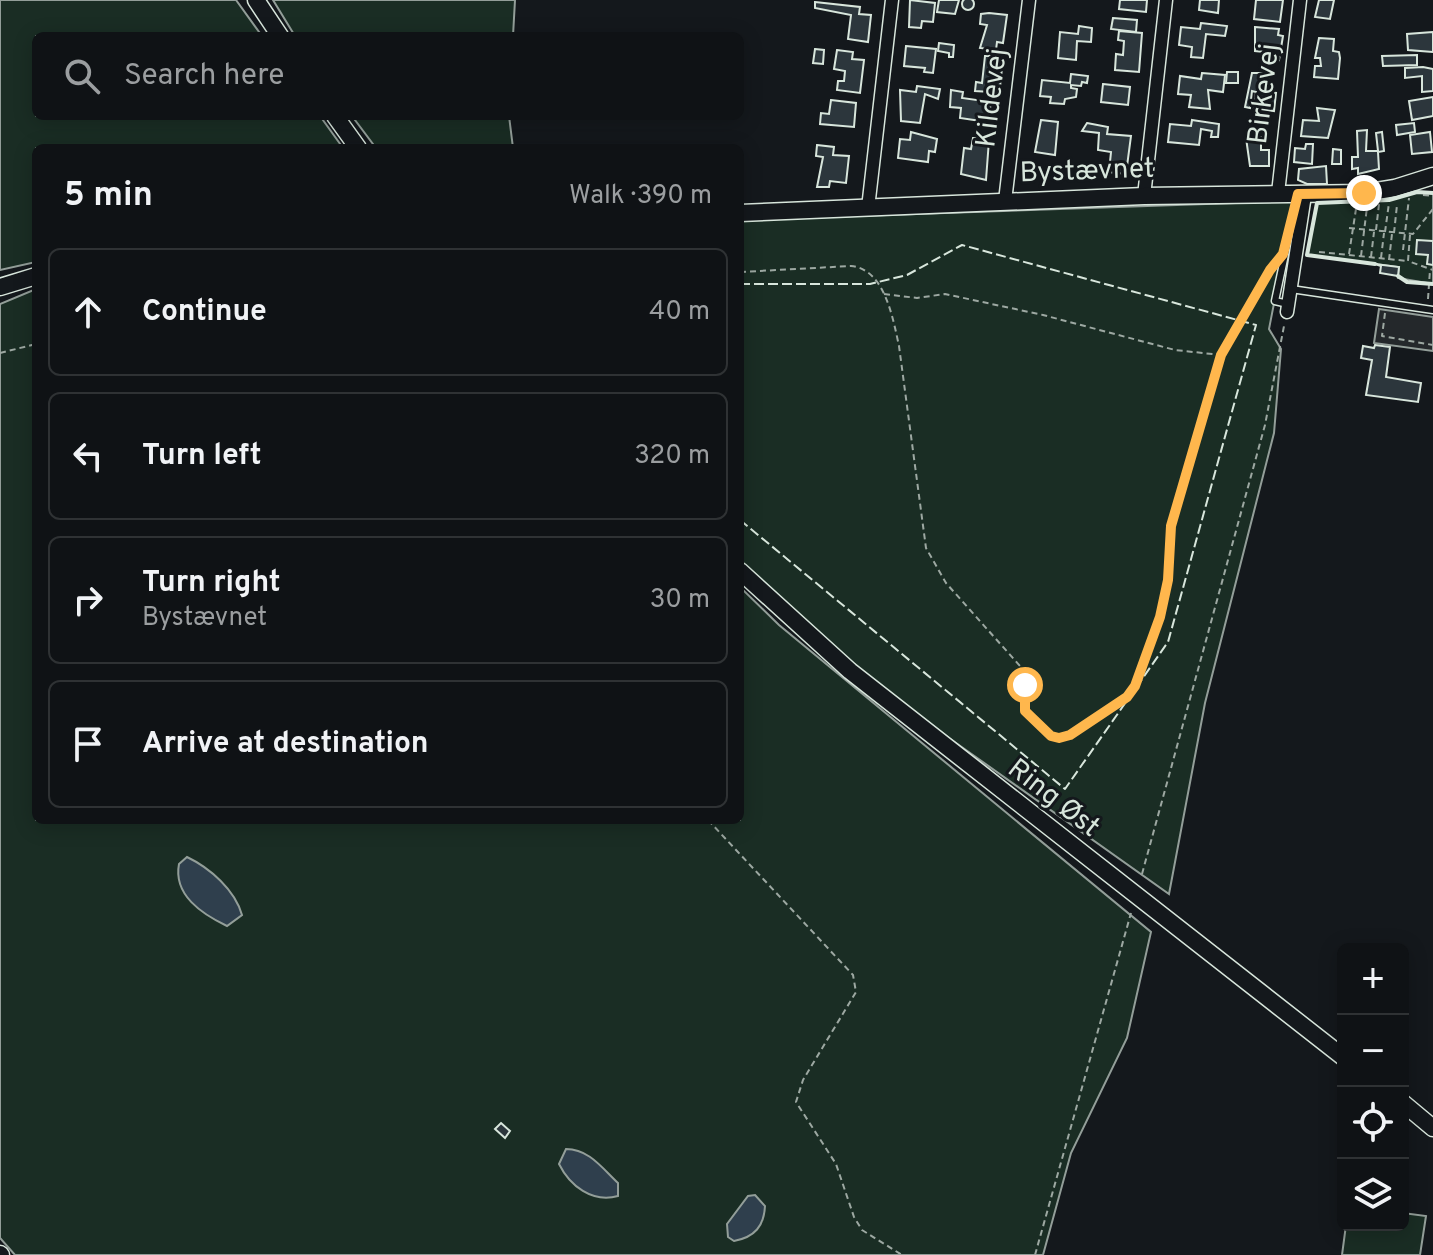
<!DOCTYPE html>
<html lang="en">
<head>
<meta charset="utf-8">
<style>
	:root { --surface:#0f1215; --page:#181b1e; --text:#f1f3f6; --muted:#9b9ea0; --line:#2f3234 }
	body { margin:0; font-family:Overpass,sans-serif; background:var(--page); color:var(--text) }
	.controls { position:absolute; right:24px; bottom:24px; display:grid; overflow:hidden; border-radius:12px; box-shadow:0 4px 20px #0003 }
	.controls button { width:72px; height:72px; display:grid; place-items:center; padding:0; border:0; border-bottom:2px solid var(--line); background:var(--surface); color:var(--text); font:40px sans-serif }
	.stop { position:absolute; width:24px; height:24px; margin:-18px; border:6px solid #ffb74d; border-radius:50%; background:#fff }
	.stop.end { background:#ffb74d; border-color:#fff; box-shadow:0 2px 8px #0008 }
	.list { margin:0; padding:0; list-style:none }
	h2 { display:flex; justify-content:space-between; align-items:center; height:104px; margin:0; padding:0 32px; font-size:34px }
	h2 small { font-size:26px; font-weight:400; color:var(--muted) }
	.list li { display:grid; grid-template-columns:52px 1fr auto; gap:24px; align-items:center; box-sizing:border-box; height:128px; margin:0 16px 16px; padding:0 16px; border:2px solid var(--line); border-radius:12px }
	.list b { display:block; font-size:30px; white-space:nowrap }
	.list p { margin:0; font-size:26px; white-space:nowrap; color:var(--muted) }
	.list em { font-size:26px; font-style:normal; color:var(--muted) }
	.icon { flex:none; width:44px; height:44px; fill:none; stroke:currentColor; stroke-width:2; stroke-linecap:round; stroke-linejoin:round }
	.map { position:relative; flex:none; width:1433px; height:1255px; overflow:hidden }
	.search { position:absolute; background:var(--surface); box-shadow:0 4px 20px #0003; left:32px; top:32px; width:712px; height:88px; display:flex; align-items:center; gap:20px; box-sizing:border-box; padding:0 28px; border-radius:12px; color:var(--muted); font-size:30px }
	.panel { position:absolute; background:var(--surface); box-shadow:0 4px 20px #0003; left:32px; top:144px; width:712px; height:680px; border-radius:12px }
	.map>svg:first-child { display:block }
	.green { fill:#1a2d24; stroke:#939e99; stroke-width:2 }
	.parking { fill:#24282b; stroke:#939e99; stroke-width:2 }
	.water { fill:#2f3f4d; stroke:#939e99; stroke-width:2 }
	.building { fill:#2c363c; stroke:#d8e6dc; stroke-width:2 }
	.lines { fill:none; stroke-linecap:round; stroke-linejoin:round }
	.lane-casing { stroke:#d8e6dc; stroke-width:9 }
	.street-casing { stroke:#d8e6dc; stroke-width:15 }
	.secondary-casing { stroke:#d8e6dc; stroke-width:19 }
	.path { stroke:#9da8a2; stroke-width:2; stroke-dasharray:6 4; stroke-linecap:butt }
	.lane { stroke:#14181c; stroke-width:6 }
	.street { stroke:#14181c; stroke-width:12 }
	.secondary { stroke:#14181c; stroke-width:16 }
	.fence { stroke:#d8e6dc; stroke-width:2; stroke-dasharray:10 4; stroke-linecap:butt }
	.wall { stroke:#d8e6dc; stroke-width:4 }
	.route { stroke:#ffb74d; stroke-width:10 }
	.labels { text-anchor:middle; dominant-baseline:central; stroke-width:6; stroke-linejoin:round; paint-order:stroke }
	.street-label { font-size:28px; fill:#d8e6dc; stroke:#14181c }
</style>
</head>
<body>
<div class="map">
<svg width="1433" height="1255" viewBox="0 0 1433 1255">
	<rect width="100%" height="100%" fill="#14181c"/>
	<!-- green -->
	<g class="green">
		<polygon points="0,0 236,0 262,36 36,36 36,116 320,116 343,148 36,148 36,262 0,270"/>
		<polygon points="273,0 515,0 513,36 295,36"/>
		<polygon points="352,116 509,116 513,148 376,148"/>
		<polygon points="1417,192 1433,193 1433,284 1398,278 1399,267 1307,255 1317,203 1389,200"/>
		<polygon points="1294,201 1269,329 1281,349 1274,433 1205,703 1169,894 949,738 854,665 740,563 740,220"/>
		<polygon points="36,289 36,820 740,820 740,587 779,625 1151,932 1127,1038 1071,1153 1043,1255 15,1255 0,1238 0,304"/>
		<polygon points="1403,1213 1426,1216 1420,1255 1342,1255 1346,1225 1403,1225"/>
	</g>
	<!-- parking -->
	<polygon class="parking" points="1379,309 1433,317 1433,351 1374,343"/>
	<!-- water -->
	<g class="water">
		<path d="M 187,857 C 210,868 235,890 242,915 L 227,926 C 202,914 173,895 179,864 Z"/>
		<path d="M 566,1149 C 589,1149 602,1168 618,1183 L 618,1196 C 592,1203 570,1186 559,1164 Z"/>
		<path d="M 755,1195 L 765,1206 C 764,1226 755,1237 734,1241 L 728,1237 L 727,1224 L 748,1196 Z"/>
	</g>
	<!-- building -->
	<g class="building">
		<circle cx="968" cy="4" r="6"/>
		<polygon points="910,0 935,3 933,22 922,21 921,28 909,27"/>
		<polygon points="939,0 959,0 955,14 937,12"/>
		<polygon points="1120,0 1147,0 1146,12 1119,9"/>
		<polygon points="1200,0 1219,0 1218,13 1199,10"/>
		<polygon points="1256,0 1283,0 1280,22 1254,19"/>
		<polygon points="1319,0 1334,0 1330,19 1315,17"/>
		<polygon points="815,2 860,7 859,14 871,15 868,42 848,39 851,15 815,8"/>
		<polygon points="989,13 1007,15 1003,43 997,42 996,50 980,48 987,25 980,24 981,14"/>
		<polygon points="1113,18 1137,20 1136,32 1111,29"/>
		<polygon points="1201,23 1227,26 1225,36 1206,34 1203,58 1191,57 1192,47 1179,45 1181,27 1200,29"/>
		<polygon points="1079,26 1092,28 1091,42 1077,41 1076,60 1058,58 1060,32 1078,34"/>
		<polygon points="1255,27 1279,29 1278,35 1283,36 1279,60 1265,58 1265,52 1255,51"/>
		<polygon points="1119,31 1142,33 1139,72 1115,70 1116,54 1123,55 1124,41 1118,40"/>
		<polygon points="1433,32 1433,52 1408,50 1407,34"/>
		<polygon points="1319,38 1334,39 1333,51 1339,52 1340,58 1338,79 1314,77 1315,66 1321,66 1320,58 1315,58"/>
		<polygon points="939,43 954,45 953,57 949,57 949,53 938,51"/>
		<polygon points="906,46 936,49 933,73 924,72 925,68 904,66"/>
		<polygon points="815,49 824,50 823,64 813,63"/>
		<polygon points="837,50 853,52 852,59 864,60 860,93 837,90 838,81 844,81 845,71 834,69"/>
		<polygon points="990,52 1003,58 1000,87 992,86 991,92 975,91 976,82 982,83 985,56 990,56"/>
		<polygon points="1417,55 1417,65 1383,66 1382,56"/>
		<polygon points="1423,67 1433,69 1433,91 1422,92 1422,76 1405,78 1405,68"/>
		<polygon points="1227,72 1238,72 1238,83 1226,83"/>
		<polygon points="1202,73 1225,75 1223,92 1208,90 1210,109 1189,107 1191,95 1178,94 1180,76 1201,79"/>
		<polygon points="1252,73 1269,73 1267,92 1276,93 1274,111 1254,108 1256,92 1252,91 1250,108 1245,107"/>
		<polygon points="1071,74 1088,76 1087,83 1082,82 1081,86 1071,85 1071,88 1077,89 1076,97 1065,99 1064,104 1050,103 1051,97 1040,96 1042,80 1070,83"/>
		<polygon points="1103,84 1130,87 1128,105 1101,102"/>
		<polygon points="917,86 940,89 938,99 925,94 920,123 901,121 900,90 916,92"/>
		<polygon points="951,90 963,92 962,98 991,102 988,122 960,118 961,108 950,107"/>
		<polygon points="1433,97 1433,116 1412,120 1409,101"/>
		<polygon points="831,100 856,103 854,127 820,124 821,113 829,114"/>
		<polygon points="1317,108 1335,110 1328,138 1301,136 1303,120 1319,121"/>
		<polygon points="1041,120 1058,122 1055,155 1035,152"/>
		<polygon points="1192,120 1219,124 1218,137 1211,137 1212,131 1201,129 1199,145 1168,142 1170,124 1191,126"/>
		<polygon points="1087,123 1108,127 1107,134 1131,136 1126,174 1109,172 1111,152 1098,150 1099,133 1082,131"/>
		<polygon points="1414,123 1415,132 1397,135 1396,125"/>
		<polygon points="1367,130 1366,151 1378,151 1376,133 1382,132 1384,151 1378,152 1379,169 1358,174 1358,168 1352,169 1352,157 1358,157 1357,131"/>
		<polygon points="911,132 937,139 935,152 929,151 928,162 898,158 900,139 910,140"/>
		<polygon points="1430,132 1432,152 1412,154 1410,135"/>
		<polygon points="1261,137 1261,150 1269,150 1269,166 1250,166 1246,138"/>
		<polygon points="973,138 989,140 986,180 961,174 964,148 971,149"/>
		<polygon points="1306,144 1313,144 1312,164 1294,162 1295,148 1305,149"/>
		<polygon points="817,145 834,147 833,155 849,156 846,183 830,181 829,187 817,187 823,157 816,156"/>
		<polygon points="1333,149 1341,150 1341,164 1332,164"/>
		<polygon points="1326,166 1327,184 1307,184 1298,180 1299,169"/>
		<polygon points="1417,240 1433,241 1433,265 1427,264 1428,255 1416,254"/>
		<polygon points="1375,264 1399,267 1398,276 1380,273 1381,266"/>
		<polygon points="1375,345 1390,347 1386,377 1421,383 1418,402 1366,395 1372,360 1361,358 1363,346 1374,348"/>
		<polygon points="501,1123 510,1131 505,1138 495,1129"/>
	</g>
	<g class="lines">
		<defs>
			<g id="lane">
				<polyline points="1291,289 1433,310"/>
				<polyline points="1288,304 1275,301 1297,198"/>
			</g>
			<g id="street">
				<polyline points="1278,193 1300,0"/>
				<polyline points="1144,196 1166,0"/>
				<polyline points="1005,201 1029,0"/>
				<polyline points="868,208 892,0"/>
				<polyline points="1287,312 1305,195"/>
			</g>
			<g id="secondary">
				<polyline points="256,0 280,36"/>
				<polyline points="335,116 358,148"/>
				<polyline points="740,213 1144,196 1364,193 1395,188 1433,176"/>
				<polyline points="0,287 36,276"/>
				<polyline points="740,571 850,671 1343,1057"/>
				<polyline points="1403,1103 1433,1128"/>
				<polyline points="0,1254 1,1255"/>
			</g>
		</defs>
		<!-- lane casing -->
		<use href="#lane" class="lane-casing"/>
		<!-- street casing -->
		<use href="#street" class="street-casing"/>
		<!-- secondary casing -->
		<use href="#secondary" class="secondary-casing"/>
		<!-- path -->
		<g class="path">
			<polyline points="1423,195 1433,196"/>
			<polyline points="1349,228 1413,234 1433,209"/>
			<polyline points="1376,230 1379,204"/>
			<polyline points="1385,232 1389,203"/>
			<polyline points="1394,233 1397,205"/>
			<polyline points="1410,235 1408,261 1433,270"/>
			<polyline points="1403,250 1409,198"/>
			<polyline points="1319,252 1408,261"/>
			<polyline points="1349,254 1356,209"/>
			<polyline points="1361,256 1367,207"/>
			<polyline points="1371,257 1374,232"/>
			<polyline points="1381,258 1384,233"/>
			<polyline points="1389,260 1392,234"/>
			<path d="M 740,272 L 851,266 C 885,269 893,319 899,346 L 926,548 L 946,583 L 1020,666 L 1025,685 L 1025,711 L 1051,736 L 1059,738 L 1070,735 L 1127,697 L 1135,686 L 1160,617 L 1168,580 L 1171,526 L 1221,355 L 1271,269"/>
			<polyline points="884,294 917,298 945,294 1043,315 1175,350 1221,355"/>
			<polyline points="1428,299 1430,270"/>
			<polyline points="1385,313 1382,336 1433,345"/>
			<polyline points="0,353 36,344"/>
			<polyline points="708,820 853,975 856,992 803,1080 796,1102 836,1164 854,1217 862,1230 902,1255"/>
			<polyline points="1142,874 1265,425 1284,326"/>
			<polyline points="1035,1255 1131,913"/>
		</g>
		<!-- lane -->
		<use href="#lane" class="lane"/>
		<!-- street -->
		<use href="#street" class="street"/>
		<!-- secondary -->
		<use href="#secondary" class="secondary"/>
		<!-- fence -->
		<polyline class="fence" points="740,284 870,284 907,275 962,245 1256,325 1168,642 1065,789 740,520"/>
		<!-- wall -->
		<g class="wall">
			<polyline points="1375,264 1307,255 1317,203 1389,200 1417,192 1433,193"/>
			<polyline points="1398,276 1407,282 1433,284"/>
		</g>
	</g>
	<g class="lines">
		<!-- route -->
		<polyline class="route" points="1025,685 1025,711 1051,736 1059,738 1070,735 1127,697 1135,686 1160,617 1168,580 1171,526 1221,355 1270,270 1283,254 1298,194 1364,193"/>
	</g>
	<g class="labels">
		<!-- street labels -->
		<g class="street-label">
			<text transform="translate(1265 94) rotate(-83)">Birkevej</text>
			<text transform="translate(993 98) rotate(-83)">Kildevej</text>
			<text transform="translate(1087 172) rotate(-2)">Bystævnet</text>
			<text transform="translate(1053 799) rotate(38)">Ring Øst</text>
		</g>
	</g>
</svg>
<div class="controls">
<button>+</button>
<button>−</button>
<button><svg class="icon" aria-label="locate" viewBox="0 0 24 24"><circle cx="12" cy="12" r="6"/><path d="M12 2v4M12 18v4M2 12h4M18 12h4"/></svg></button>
<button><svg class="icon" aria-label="layers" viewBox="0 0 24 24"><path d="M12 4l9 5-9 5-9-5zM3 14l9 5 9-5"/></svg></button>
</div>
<div class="stop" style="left:1025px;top:685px"></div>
<div class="stop end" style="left:1364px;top:193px"></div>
<div class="search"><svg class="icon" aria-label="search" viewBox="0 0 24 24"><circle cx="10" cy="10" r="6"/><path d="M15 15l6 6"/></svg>Search here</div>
<section class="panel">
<h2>5 min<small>Walk · 390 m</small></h2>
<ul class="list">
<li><svg class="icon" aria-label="ahead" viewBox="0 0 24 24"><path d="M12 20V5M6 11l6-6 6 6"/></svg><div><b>Continue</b></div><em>40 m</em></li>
<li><svg class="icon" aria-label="left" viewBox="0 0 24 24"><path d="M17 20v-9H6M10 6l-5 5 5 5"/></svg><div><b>Turn left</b></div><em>320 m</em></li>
<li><svg class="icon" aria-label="right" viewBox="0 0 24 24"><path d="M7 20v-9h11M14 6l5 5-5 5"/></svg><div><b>Turn right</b><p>Bystævnet</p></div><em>30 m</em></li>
<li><svg class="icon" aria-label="arrive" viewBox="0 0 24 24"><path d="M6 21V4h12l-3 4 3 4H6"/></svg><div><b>Arrive at destination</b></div></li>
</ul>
</section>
</div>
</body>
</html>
